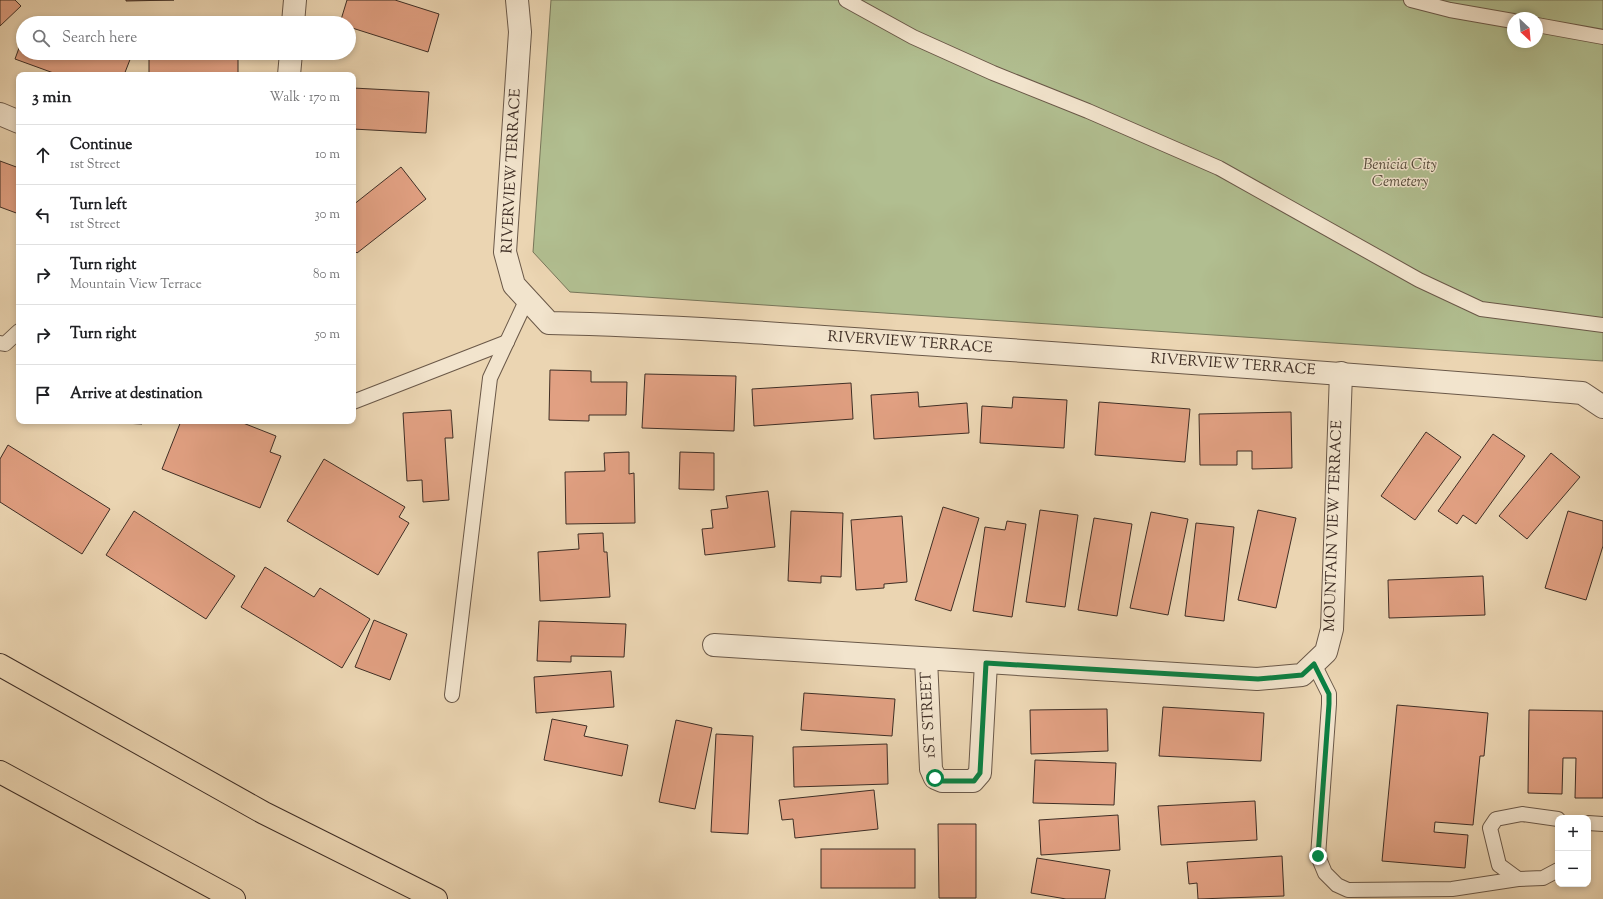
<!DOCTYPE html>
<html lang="en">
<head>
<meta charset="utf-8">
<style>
	:root { --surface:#fff; --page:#f2f2f2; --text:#202124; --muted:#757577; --line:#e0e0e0 }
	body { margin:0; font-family:"Sorts Mill Goudy",serif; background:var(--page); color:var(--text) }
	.controls { position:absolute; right:12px; bottom:12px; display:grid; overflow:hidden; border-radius:8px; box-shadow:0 2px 6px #0003 }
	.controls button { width:36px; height:36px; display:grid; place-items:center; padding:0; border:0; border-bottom:1px solid var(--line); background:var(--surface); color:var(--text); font:20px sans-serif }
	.compass { position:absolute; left:1507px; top:12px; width:36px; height:36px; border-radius:50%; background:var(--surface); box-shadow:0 2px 6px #0003; rotate:154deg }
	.stop { position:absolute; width:12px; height:12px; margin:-9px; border:3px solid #0b8043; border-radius:50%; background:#fff }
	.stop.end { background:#0b8043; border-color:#fff; box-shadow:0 1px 4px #0008 }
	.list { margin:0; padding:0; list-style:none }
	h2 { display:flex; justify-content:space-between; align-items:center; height:52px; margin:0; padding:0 16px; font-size:17px }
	h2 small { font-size:13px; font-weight:400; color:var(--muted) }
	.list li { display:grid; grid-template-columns:26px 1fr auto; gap:12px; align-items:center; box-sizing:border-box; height:60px; padding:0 16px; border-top:1px solid var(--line) }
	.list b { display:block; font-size:15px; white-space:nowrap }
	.list p { margin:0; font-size:13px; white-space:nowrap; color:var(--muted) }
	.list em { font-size:13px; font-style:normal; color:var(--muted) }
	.icon { flex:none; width:22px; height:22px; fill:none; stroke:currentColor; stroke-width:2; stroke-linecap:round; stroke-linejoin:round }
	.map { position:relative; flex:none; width:1603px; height:899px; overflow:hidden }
	.search { position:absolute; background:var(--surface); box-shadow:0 2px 6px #0003; left:16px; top:16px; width:340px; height:44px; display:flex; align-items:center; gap:10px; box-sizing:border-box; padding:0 14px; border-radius:22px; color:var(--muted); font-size:15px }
	.panel { position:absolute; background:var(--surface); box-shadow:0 2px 6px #0003; left:16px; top:72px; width:340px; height:352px; border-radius:8px }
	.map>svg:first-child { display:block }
	.green { fill:#b1be90; stroke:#78765a; fill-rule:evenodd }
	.building { fill:#e1a082; stroke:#3f2e25 }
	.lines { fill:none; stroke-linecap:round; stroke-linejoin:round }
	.lane-casing { stroke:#6a5848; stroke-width:16 }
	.street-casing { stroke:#6a5848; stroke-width:24 }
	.highway-casing { stroke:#3f2e25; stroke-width:24 }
	.lane { stroke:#f2e4cd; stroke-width:14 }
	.street { stroke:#f2e4cd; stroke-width:22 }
	.highway { stroke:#ebd5b2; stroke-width:22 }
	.route { stroke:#0b8043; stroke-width:5 }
	.labels { text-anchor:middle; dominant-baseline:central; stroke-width:3; stroke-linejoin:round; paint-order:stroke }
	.park-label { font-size:15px; font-style:italic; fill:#564b3a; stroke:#f2e4cd }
	.street-label { font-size:15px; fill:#3f2e25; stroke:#f2e4cd }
</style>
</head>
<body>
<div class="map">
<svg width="1603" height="899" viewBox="0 0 1603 899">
	<rect width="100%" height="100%" fill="#ebd5b2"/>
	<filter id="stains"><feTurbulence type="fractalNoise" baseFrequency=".005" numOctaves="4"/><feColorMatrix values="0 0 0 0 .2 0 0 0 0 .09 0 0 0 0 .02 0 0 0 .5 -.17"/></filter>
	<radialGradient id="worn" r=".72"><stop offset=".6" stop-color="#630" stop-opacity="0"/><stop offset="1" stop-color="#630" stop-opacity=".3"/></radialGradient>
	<!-- green -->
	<path class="green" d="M 551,0 L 1603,0 L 1603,361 L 570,292 L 533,252 ZM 1513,18 L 1537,18 L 1537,42 L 1513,42 Z"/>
	<!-- building -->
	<g class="building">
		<polygon points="0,0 15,0 21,6 0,26"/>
		<polygon points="126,0 174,0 126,1"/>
		<polygon points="347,0 395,0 439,14 428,52 349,27 349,23 340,23"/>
		<polygon points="23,37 23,53 121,53 131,57 124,75 59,75 15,59"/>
		<polygon points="149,53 238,55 238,75 149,75"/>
		<polygon points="353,88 429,92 426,133 353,129"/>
		<polygon points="0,161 19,168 19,214 0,207"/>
		<polygon points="401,167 426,199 357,253 353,249 353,205"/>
		<polygon points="550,370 591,371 591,382 627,382 626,415 589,415 589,421 549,420"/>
		<polygon points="645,374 736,376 734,431 642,428"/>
		<polygon points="851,383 853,419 754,426 752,389"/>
		<polygon points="918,392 919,407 967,403 969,433 874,439 871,395"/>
		<polygon points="1013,397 1067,400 1064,448 980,443 982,406 1012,408"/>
		<polygon points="1099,402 1190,409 1185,462 1095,455"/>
		<polygon points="451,410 453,438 445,438 449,500 423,502 422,480 407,481 403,413"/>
		<polygon points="1291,412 1292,468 1252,469 1252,451 1237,451 1237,465 1200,465 1199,414"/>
		<polygon points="87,421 143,421 142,424"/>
		<polygon points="181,421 238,421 276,436 270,452 281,456 260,508 162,469"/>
		<polygon points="1426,432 1461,457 1415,520 1381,496"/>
		<polygon points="1493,434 1525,456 1476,524 1463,515 1457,524 1438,511"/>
		<polygon points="8,445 110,509 82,554 0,502 0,459"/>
		<polygon points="629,452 629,474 634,473 635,523 566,524 565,472 605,471 604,453"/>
		<polygon points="680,452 714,453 714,490 679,489"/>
		<polygon points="1551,453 1580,477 1527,539 1499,516"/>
		<polygon points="324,459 405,507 399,517 409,523 378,575 287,521"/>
		<polygon points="768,491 775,547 705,555 702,529 713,528 711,510 728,508 726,496"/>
		<polygon points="943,507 979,518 951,611 915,600"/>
		<polygon points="1040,510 1078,515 1065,607 1026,602"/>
		<polygon points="1258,510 1296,518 1276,608 1238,600"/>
		<polygon points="134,511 235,576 206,619 106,555"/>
		<polygon points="791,511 843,513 841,577 821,576 821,583 788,581"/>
		<polygon points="1568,511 1603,521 1603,546 1586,600 1545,588"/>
		<polygon points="1151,512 1188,519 1168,615 1130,608"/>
		<polygon points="902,516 907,582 884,584 884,588 856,590 851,520"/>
		<polygon points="1094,518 1132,524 1117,616 1078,610"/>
		<polygon points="1007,521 1026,524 1012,617 973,611 985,527 1005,530"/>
		<polygon points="1196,523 1234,527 1224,621 1185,616"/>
		<polygon points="603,533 604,552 607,552 610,597 540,601 538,552 579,549 578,534"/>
		<polygon points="265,567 314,597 320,588 370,619 342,668 241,607"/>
		<polygon points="1483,576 1485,615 1389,618 1388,580"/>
		<polygon points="374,620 407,634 390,680 355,667"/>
		<polygon points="539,621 626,624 624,657 571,656 571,662 537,661"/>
		<polygon points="611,671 614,707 536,713 534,677"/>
		<polygon points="804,693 895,699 892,736 801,730"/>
		<polygon points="1397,705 1488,713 1484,756 1480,756 1473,825 1435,822 1434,832 1468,835 1465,868 1382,861"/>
		<polygon points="1163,707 1264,713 1261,761 1159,756"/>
		<polygon points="1107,709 1108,751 1031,754 1030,710"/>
		<polygon points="1529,710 1603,711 1603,798 1575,798 1576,758 1563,758 1562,794 1528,793"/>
		<polygon points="552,719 587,726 584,736 628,745 622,776 544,760"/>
		<polygon points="676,720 712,728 695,809 659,802"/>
		<polygon points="716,734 753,736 748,834 711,832"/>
		<polygon points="887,744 888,784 794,787 793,747"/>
		<polygon points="1035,760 1116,763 1114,805 1033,803"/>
		<polygon points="874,790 878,829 795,838 793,819 782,820 779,800"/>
		<polygon points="1255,801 1257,840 1161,845 1158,806"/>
		<polygon points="1118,815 1120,850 1041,855 1039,820"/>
		<polygon points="938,824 976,824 976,898 939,898"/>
		<rect x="821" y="849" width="94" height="39"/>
		<polygon points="1282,856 1284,896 1198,899 1197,883 1189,884 1187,862"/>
		<polygon points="1037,858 1110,870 1105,899 1066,899 1031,893"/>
	</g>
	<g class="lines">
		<defs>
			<g id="lane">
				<polyline points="846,0 913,37 993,73 1088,111 1219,168 1419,280 1481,309 1603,325"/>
				<polyline points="1411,0 1450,10 1513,21"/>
				<polyline points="1537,25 1603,37"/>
				<polyline points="0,343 5,344 19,331"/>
				<polyline points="353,402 507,342"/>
				<polyline points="1314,664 1329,694 1329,704 1318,856 1325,873 1337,885 1348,890 1452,889 1518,879"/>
				<polyline points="452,695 490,378 527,299"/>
				<polyline points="1558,819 1522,814 1496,819 1490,828 1499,865 1518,879 1543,878 1558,870"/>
				<polyline points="1588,823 1603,824"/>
			</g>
			<g id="street">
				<path d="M 517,0 L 520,32 L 505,252 L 514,285 L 549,323 C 693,326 837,338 981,348 C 1181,362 1382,376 1582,393 L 1603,407"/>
				<polyline points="293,23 295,0"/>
				<polyline points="289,75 291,53"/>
				<polyline points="0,114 19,122"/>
				<polyline points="714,645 1257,679 1302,675 1326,652 1332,629 1341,373"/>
				<polyline points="926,659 931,769 935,778 942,781 973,781 980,773 986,663"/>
			</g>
			<g id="highway">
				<polyline points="0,665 264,813 436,899"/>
				<polyline points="0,772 234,899"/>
			</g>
		</defs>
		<!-- lane casing -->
		<use href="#lane" class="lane-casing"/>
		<!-- street casing -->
		<use href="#street" class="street-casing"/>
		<!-- highway casing -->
		<use href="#highway" class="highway-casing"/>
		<!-- lane -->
		<use href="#lane" class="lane"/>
		<!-- street -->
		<use href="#street" class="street"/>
		<!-- highway -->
		<use href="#highway" class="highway"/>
	</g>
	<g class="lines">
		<!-- route -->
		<polyline class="route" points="935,778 942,781 974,781 980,773 986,663 1258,679 1302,675 1314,664 1329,694 1329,704 1318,856"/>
	</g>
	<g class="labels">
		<!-- park labels -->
		<g class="park-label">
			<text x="1400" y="165">Benicia City<tspan x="1400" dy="17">Cemetery</tspan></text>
		</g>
		<!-- street labels -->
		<g class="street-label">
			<text transform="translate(512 171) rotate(-87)">RIVERVIEW TERRACE</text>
			<text transform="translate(910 343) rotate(4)">RIVERVIEW TERRACE</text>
			<text transform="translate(1233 365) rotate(4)">RIVERVIEW TERRACE</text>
			<text transform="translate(1334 526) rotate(-88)">MOUNTAIN VIEW TERRACE</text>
			<text transform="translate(929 715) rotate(-93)">1ST STREET</text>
		</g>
	</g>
	<rect width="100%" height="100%" filter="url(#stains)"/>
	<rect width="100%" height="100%" fill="url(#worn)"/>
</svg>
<div class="controls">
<button>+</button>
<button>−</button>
</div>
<svg class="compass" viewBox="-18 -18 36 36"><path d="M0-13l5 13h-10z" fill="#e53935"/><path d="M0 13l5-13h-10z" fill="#757577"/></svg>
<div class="stop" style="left:935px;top:778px"></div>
<div class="stop end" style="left:1318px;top:856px"></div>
<div class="search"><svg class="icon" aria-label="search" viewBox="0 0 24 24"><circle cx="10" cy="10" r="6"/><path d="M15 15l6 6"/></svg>Search here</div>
<section class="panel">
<h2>3 min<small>Walk · 170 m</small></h2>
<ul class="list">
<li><svg class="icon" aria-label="ahead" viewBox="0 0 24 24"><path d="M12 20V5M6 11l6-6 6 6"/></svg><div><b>Continue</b><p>1st Street</p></div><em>10 m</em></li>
<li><svg class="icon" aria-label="left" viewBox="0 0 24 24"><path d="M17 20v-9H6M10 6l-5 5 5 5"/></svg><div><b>Turn left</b><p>1st Street</p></div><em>30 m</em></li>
<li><svg class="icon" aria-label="right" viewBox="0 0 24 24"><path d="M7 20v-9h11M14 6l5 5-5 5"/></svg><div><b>Turn right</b><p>Mountain View Terrace</p></div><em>80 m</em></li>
<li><svg class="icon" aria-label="right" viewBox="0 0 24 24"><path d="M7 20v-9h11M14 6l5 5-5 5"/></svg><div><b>Turn right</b></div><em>50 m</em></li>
<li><svg class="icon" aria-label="arrive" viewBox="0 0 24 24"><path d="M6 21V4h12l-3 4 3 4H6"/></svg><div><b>Arrive at destination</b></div></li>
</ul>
</section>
</div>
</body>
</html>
